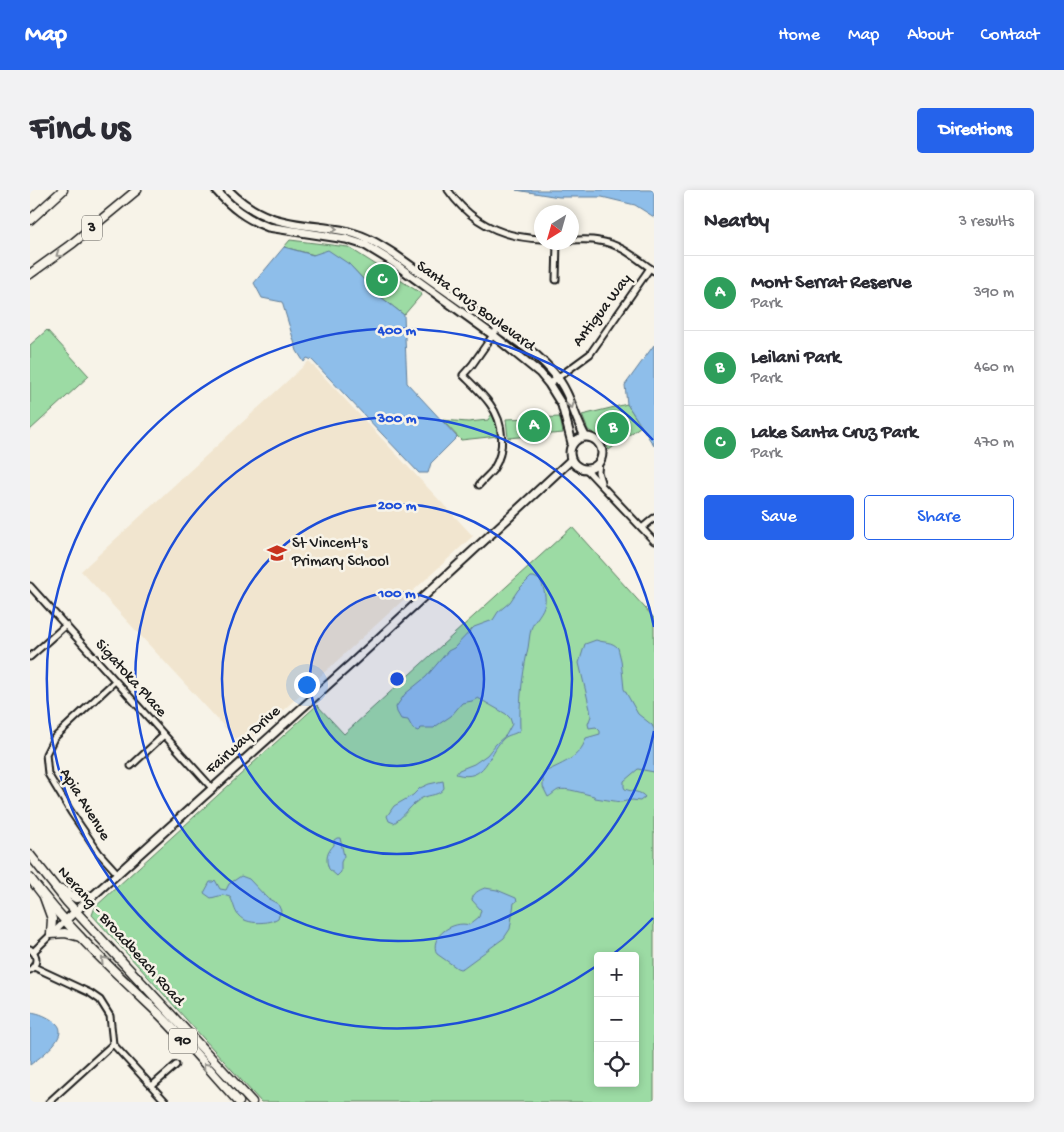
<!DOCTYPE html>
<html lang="en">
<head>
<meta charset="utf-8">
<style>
	:root { --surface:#fff; --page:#f2f2f3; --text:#2b2b33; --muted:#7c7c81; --line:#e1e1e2; --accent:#2563eb }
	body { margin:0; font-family:"Gochi Hand",sans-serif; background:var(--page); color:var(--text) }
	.controls { position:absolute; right:15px; bottom:15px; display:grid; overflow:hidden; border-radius:5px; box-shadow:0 2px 8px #0003 }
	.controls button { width:45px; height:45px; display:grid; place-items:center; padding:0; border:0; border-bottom:1px solid var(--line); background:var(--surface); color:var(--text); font:25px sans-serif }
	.compass { position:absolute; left:504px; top:15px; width:45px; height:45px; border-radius:50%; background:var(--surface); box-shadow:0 2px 8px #0003; rotate:217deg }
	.you { position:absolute; left:276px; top:494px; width:18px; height:18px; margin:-12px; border:4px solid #fff; border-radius:50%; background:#1a73e8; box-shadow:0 0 0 8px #1a73e833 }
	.badge { display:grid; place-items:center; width:32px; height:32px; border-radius:50%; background:var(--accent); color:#fff; font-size:16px; font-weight:700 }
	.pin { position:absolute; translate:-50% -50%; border:2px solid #fff; box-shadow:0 1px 5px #0006 }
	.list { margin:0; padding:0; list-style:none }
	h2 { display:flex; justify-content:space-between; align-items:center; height:65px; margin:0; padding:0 20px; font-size:21px }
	h2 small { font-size:16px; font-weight:400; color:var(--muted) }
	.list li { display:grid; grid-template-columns:32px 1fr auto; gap:15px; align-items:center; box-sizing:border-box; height:75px; padding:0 20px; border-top:1px solid var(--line) }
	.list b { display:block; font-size:19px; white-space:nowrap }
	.list p { margin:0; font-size:16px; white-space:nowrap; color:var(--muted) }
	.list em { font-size:16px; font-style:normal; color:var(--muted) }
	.actions { display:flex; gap:10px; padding:15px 20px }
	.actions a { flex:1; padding:11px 0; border:1px solid var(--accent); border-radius:5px; text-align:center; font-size:18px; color:var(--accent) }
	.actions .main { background:var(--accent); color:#fff }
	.icon { flex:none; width:28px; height:28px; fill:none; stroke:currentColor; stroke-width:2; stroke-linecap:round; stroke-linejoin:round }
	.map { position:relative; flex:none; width:624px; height:912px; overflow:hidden; border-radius:5px }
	header { display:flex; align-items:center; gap:30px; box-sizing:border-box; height:70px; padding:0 25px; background:var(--accent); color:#fff }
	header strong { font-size:24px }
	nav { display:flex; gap:28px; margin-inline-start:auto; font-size:18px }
	.intro { display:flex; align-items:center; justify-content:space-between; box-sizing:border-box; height:120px; padding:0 30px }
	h1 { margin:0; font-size:35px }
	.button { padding:12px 22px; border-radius:5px; background:var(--accent); color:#fff; font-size:18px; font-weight:700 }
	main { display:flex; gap:30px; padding:0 30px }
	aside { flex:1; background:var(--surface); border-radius:5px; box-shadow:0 2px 8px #0003 }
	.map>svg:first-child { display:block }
	.built { fill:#f1e5cf }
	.green { fill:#9cdba4; stroke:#5c7c60; fill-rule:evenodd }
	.water { fill:#8ebeea; stroke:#607d98 }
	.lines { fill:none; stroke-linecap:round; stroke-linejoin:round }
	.street-casing { stroke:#1c1c1c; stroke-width:9 }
	.secondary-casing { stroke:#1c1c1c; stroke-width:11 }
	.primary-casing { stroke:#1c1c1c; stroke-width:11 }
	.street { stroke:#f7f3e8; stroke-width:5 }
	.secondary { stroke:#f7f3e8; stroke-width:7 }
	.primary { stroke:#f7f3e8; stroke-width:8 }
	.oneway { stroke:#94928c }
	.ring { fill:none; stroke:#1d4ed8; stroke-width:2.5 }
	.labels { text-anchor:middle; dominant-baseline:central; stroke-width:5; stroke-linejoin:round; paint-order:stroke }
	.shield { fill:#f7f3e8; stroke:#5e5c59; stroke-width:1 }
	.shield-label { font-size:15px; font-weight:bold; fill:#1c1c1c }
	.street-label { font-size:16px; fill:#1c1c1c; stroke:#f7f3e8 }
	.poi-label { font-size:16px; fill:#1c1c1c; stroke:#f7f3e8; text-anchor:start }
	.centre { fill:#1d4ed8; stroke:#f7f3e8; stroke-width:2.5 }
	.ring-label { font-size:15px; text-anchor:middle; font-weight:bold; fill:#1d4ed8; stroke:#f7f3e8; stroke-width:5; stroke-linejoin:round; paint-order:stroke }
</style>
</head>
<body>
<header>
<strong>Map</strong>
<nav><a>Home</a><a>Map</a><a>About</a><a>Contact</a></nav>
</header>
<div class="intro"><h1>Find us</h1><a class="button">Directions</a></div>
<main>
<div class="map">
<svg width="624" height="912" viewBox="0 0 624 912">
	<rect width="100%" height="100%" fill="#f7f3e8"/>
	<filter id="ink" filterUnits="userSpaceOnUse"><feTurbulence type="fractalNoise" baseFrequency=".02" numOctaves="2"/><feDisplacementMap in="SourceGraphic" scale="10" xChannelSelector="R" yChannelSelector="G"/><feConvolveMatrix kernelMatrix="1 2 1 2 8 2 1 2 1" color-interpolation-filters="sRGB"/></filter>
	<g filter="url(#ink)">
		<!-- built -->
		<polygon class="built" points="279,171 443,346 213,557 51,381"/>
		<!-- green -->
		<g class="green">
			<polygon points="260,50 318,57 392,104 374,125 347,104 319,74 254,57"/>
			<polygon points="17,140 59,186 0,240 0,155"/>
			<polygon points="597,214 611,236 579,260 572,248 558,240 552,225"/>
			<polygon points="463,222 468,246 431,250 412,230 438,232 458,230"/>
			<polygon points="530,227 533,243 478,248 476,229"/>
			<path d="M 542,337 L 624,428 L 624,912 L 231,912 L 62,725 L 65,717 L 287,515 L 314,544 ZM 568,766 L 605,766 L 605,893 L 568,893 Z"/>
		</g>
		<!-- water -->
		<g class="water">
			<polygon points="486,0 624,0 624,27 605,15 572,7 529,7"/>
			<polygon points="254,57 283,65 298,60 319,74 347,104 374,125 377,193 427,247 401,273 398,283 389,283 282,170 277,168 274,172 267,161 252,112 232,108 224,93"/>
			<polygon points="624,155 624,256 597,214 595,195"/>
			<path d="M 501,387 L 504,387 L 510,390 C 513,395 516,405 515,412 C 514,422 504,430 501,439 C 499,447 499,455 497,463 C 492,488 489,513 490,540 C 485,545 478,544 473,549 C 458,564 456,593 426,584 L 429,580 L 444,574 L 457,565 L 466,554 L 476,545 L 482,534 L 480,528 L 476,524 L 448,508 L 442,511 L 432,513 L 421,526 L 406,536 L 404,538 L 391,538 L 388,541 L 383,539 L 378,530 L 371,529 L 367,522 L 366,517 L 375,504 L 396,487 L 418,461 L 424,458 L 444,437 L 463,430 L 468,422 L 480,412 L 488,400 Z"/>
			<path d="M 566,450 C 574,453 582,451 588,458 L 591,470 L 594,499 L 608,524 L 622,535 L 624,539 L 624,582 L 608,579 L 594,591 L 594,597 L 595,599 C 602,602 611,601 615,607 L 610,611 L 602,610 L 591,612 L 565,608 L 564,606 C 555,604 536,597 528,600 C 524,602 522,605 518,607 L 513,597 L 513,583 C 530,574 550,569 556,548 L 570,544 L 570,541 L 566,537 L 559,538 L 558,534 L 561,526 L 560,519 L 549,473 L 555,454 Z"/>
			<path d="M 413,591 L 414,598 C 409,606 401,604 392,608 C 381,614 375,626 364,633 L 359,631 L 357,626 L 364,616 L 383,605 L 390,598 L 399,594 Z"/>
			<path d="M 307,648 L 310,648 L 314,666 L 311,672 L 311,682 L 307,686 L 299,679 C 295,669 297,662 304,655 L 304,650 Z"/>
			<path d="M 211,686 L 219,689 L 237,708 L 248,714 L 251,721 L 248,728 C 239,734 217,735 209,726 C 204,721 204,713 200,707 L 193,705 L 181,708 L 174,703 L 180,692 L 183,692 L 185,690 L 190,699 L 196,700 L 199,694 Z"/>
			<path d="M 455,698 L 467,700 L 486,708 L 487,711 L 484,713 L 480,739 L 474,748 L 433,778 L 430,779 L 427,778 L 407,764 C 398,746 424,730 439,735 L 449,727 L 451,720 L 442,710 C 443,703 449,700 455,698 Z"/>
			<path d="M 0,822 C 10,823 18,827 26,833 C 41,846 10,867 0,875 Z"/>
		</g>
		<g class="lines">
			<defs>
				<g id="street">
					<path d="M 418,0 C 441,33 472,48 512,49"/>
					<path d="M 542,50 C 551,50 560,49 569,51 C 591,54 607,69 624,81"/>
					<polyline points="526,90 527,52"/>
					<polyline points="519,194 560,164 620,78"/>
					<polyline points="569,272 568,282 571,292"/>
					<polyline points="556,279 624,351"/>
					<path d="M 449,295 C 453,290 459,285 463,280 C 476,260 474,233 460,214 C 452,203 442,194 433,185 L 442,175 L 468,138"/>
					<polyline points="612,338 624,328"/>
					<polyline points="0,396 182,598"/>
					<polyline points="0,467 36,435"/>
					<polyline points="85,491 24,548 16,564 18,584 41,622 69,663 88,684"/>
					<polyline points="101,576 134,545"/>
					<path d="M 0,759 C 8,765 8,774 0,780"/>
					<polyline points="3,762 36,730"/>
					<polyline points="4,777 60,803 70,810 80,826 83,854 136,912"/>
					<polyline points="122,896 146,875"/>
					<polyline points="19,912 83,854"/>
				</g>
				<g id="secondary">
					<path d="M 186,0 C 201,17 216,29 238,37 L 316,49 L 335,55 L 358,69 L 463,145 L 510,183 L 519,194 L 532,215 L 542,253"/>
					<path d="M 198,0 C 226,28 251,33 289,37 C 299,39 309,39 319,42 C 336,46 350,55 364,64 L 506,165 C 518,176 529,187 536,202 C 543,216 547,232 555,246"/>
					<circle cx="556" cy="263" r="16"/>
					<polyline points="36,730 321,474 541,270"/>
				</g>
				<g id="primary">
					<polyline points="0,30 33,0"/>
					<polyline points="0,84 43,53 107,0"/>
					<polyline points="0,665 37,712 222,912"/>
					<path d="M 0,688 C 37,738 84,781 129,824 C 157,852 182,883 209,912"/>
					<polyline points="31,699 46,708 62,706"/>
					<polyline points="14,707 22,729 21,744 35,743 50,747"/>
				</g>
			</defs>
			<!-- street casing -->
			<use href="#street" class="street-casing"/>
			<!-- secondary casing -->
			<use href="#secondary" class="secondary-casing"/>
			<!-- primary casing -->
			<use href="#primary" class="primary-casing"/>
			<!-- street -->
			<use href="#street" class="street"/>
			<!-- secondary -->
			<use href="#secondary" class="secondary"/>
			<!-- primary -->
			<use href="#primary" class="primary"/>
		</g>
		<!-- one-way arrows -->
		<defs><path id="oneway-chevron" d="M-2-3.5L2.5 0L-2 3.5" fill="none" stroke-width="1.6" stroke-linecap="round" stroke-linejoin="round" transform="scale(1.25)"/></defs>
		<g class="oneway">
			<use href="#oneway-chevron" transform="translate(304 39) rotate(8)"/>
			<use href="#oneway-chevron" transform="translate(29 64) rotate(144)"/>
			<use href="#oneway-chevron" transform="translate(541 215) rotate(70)"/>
			<use href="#oneway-chevron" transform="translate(74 770) rotate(-134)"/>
			<use href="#oneway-chevron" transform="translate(176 876) rotate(-132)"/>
		</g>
	</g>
	<!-- distance rings -->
	<circle cx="367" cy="489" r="87" fill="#1d4ed8" fill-opacity=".12"/>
	<g class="ring">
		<circle cx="367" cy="489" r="87"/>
		<circle cx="367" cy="489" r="175"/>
		<path d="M624 541A262 262 0 1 1 624 437"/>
		<path d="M623 728A350 350 0 0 1 582 765M565 777A350 350 0 1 1 623 250"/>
	</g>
	<!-- icons -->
	<defs>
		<symbol id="school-bare" viewBox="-9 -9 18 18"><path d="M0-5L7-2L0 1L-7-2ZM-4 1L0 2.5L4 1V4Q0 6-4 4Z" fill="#c8321e" stroke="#f7f3e8" stroke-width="2.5" paint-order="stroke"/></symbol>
	</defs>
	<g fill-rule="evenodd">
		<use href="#school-bare" x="233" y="349" width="28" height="28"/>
	</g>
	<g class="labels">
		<!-- shield labels -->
		<g class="shield">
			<rect x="52" y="25.5" width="20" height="25" rx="4"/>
			<rect x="139" y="838.5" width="28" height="25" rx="4"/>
		</g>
		<g class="shield-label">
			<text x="62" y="38">3</text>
			<text x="153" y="851">90</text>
		</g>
		<!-- street labels -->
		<g class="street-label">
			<text transform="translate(445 117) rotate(36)">Santa Cruz Boulevard</text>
			<text transform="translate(573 121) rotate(-53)">Antigua Way</text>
			<text transform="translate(100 489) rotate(48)">Sigatoka Place</text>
			<text transform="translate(214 551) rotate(-42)">Fairway Drive</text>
			<text transform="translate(54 615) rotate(58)">Apia Avenue</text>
			<text transform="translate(90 747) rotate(48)">Nerang - Broadbeach Road</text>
		</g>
		<!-- poi labels -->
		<g class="poi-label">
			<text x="262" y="354">St Vincent's<tspan x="262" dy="18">Primary School</tspan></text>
		</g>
	</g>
	<circle cx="367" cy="489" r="8" class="centre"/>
	<g class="ring-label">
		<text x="367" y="144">400 m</text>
		<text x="367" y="232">300 m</text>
		<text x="367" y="319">200 m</text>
		<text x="367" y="407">100 m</text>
	</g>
</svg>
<div class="controls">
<button>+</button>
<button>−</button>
<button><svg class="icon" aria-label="locate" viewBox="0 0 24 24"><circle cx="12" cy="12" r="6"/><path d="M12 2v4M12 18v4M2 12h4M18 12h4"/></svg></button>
</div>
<svg class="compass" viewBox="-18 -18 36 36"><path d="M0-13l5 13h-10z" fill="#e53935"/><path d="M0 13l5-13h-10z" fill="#7c7c81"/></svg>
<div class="you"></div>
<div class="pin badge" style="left:504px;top:236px;background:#2e9e5b">A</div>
<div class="pin badge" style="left:583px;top:238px;background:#2e9e5b">B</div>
<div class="pin badge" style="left:352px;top:90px;background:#2e9e5b">C</div>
</div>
<aside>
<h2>Nearby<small>3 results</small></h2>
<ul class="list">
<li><span class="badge" style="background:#2e9e5b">A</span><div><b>Mont Serrat Reserve</b><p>Park</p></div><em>390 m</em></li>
<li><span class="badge" style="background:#2e9e5b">B</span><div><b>Leilani Park</b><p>Park</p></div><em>460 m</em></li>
<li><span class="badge" style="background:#2e9e5b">C</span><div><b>Lake Santa Cruz Park</b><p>Park</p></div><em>470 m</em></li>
</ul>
<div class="actions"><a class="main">Save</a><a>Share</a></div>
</aside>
</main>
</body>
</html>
